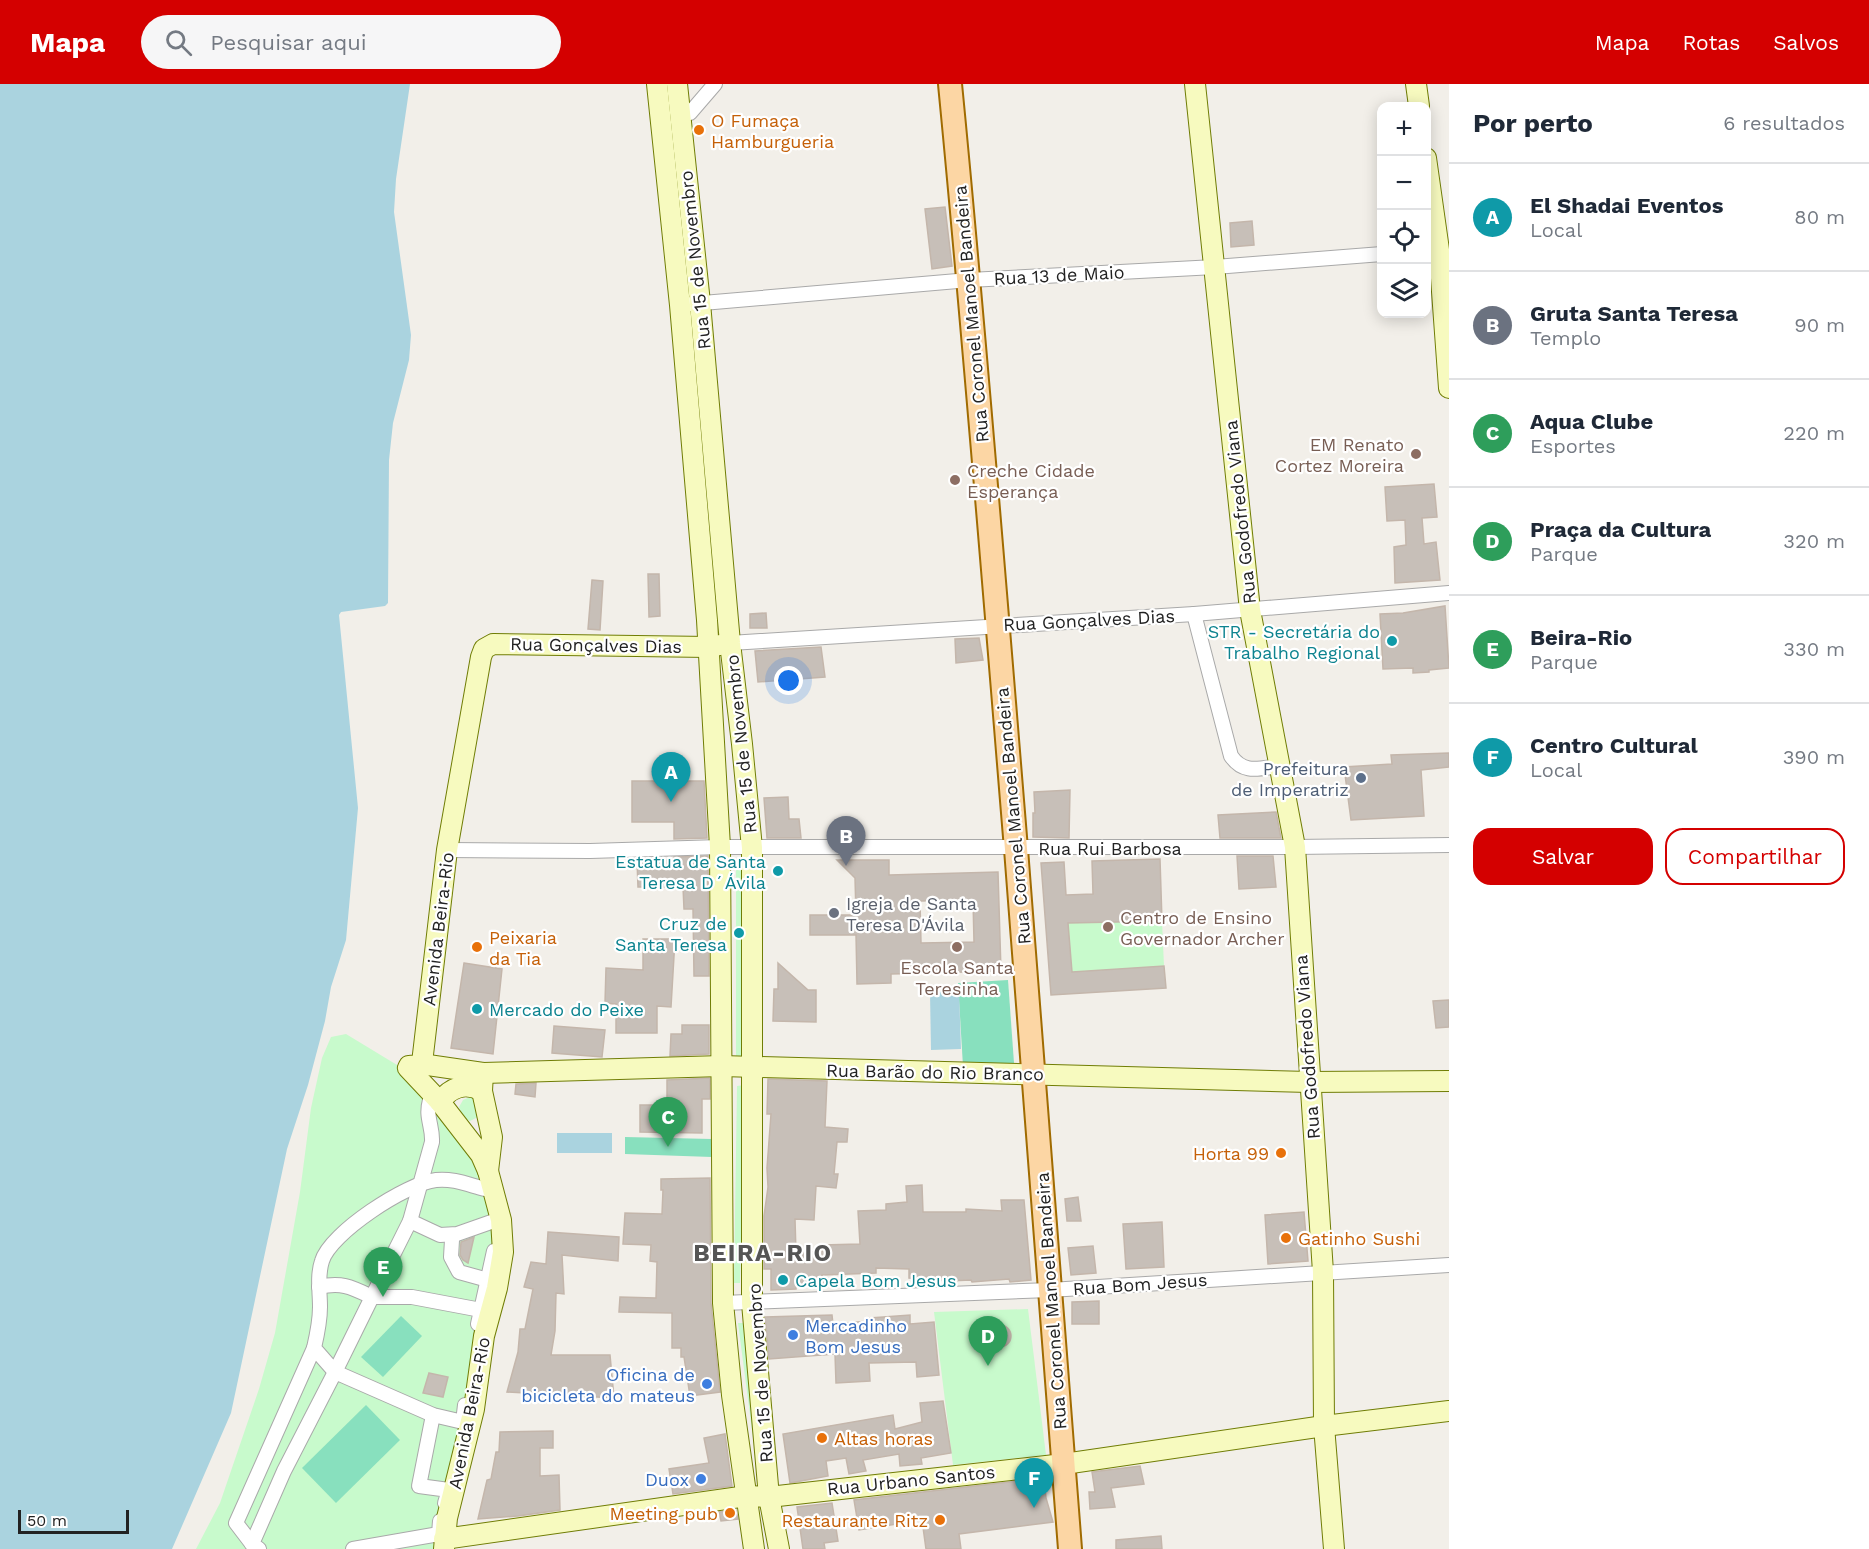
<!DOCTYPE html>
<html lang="pt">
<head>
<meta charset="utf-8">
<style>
	:root { --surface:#fff; --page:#f6f6f7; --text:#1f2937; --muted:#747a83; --line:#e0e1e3; --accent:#d40000 }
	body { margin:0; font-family:"Work Sans",sans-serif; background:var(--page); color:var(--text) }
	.controls { position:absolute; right:18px; top:18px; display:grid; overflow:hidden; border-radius:12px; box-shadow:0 3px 15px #0003 }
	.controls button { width:54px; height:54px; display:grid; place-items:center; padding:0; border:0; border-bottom:2px solid var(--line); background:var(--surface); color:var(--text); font:30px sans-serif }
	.scale { position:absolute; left:18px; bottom:15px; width:111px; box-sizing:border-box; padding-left:6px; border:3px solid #222; border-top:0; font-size:16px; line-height:21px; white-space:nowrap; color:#222; -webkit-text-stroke:4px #fff; paint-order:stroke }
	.you { position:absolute; left:789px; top:597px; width:21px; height:21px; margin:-15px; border:4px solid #fff; border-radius:50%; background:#1a73e8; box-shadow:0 0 0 9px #1a73e833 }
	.badge { display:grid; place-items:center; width:39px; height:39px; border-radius:50%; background:var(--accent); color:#fff; font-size:20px; font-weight:700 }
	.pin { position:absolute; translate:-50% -50px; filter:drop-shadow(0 2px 3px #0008) }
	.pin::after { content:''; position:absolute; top:32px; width:21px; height:18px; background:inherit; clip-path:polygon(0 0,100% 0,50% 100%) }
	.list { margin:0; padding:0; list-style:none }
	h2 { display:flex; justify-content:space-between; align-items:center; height:78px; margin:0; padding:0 24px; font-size:26px }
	h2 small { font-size:20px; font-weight:400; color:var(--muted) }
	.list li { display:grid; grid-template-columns:39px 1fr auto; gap:18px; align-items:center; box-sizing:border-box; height:108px; padding:0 24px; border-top:2px solid var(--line) }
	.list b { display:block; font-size:22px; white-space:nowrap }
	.list p { margin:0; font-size:20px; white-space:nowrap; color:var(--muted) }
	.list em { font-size:20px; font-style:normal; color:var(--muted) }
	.actions { display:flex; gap:12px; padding:18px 24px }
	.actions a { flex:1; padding:14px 0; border:2px solid var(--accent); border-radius:18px; text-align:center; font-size:21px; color:var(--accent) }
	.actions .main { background:var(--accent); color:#fff }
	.icon { flex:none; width:33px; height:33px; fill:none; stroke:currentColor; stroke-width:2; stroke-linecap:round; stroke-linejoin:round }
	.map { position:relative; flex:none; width:1449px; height:1465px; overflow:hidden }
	header { display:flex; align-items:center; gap:36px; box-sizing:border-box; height:84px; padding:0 30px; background:var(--accent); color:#fff }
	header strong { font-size:28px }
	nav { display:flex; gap:33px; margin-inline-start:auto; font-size:21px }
	.search { width:420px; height:54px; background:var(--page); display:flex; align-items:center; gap:15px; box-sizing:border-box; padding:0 21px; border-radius:33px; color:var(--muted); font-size:22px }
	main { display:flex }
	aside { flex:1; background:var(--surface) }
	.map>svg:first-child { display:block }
	.park { fill:#c8facc }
	.pitch { fill:#88e0be }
	.water { fill:#aad3df }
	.building { fill:#c7bfb8; stroke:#c4b6ab; stroke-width:1.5; fill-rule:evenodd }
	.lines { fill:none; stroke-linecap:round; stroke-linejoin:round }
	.street-casing { stroke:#a9a9a9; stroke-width:16 }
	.secondary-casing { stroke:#707d05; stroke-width:22 }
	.primary-casing { stroke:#a06b00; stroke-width:26 }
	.street { stroke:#fff; stroke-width:14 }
	.secondary { stroke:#f7fabf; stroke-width:20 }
	.primary { stroke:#fcd6a4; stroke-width:22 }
	.food-dot { fill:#e8710a; stroke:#fff; stroke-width:2 }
	.education-dot { fill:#8d6e63; stroke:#fff; stroke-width:2 }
	.culture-dot { fill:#0f9aa8; stroke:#fff; stroke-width:2 }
	.service-dot { fill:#5c6f8a; stroke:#fff; stroke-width:2 }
	.worship-dot { fill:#6b7280; stroke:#fff; stroke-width:2 }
	.shop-dot { fill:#3f7fe0; stroke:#fff; stroke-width:2 }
	.labels { text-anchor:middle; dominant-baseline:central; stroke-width:4.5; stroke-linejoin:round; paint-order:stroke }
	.food-label { font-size:18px; fill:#c56008; stroke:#fff; text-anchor:start }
	.street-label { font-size:18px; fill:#222; stroke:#fff }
	.education-label { font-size:18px; fill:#785e54; stroke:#fff; text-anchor:start }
	.culture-label { font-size:18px; fill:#0d838f; stroke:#fff; text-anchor:end }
	.service-label { font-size:18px; fill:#4e5e75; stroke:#fff; text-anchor:end }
	.worship-label { font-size:18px; fill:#5b616d; stroke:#fff; text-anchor:start }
	.shop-label { font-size:18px; fill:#366cbe; stroke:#fff; text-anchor:end }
	.district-label { font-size:24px; font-weight:bold; letter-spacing:1.5px; fill:#555; stroke:#fff }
</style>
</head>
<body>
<header>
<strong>Mapa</strong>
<div class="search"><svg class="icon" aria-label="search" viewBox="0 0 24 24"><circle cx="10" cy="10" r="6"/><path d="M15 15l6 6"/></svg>Pesquisar aqui</div>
<nav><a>Mapa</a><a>Rotas</a><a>Salvos</a></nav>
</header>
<main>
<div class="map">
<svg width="1449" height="1465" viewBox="0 0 1449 1465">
	<rect width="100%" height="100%" fill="#f2efe9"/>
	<!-- park -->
	<g class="park">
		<polygon points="746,778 742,972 736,972 736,779"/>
		<polygon points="1162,837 1164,882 1072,888 1068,839"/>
		<polygon points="346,950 402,984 470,1047 494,1137 494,1169 446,1465 196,1465 220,1419 259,1305 275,1249 300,1108 311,1024 322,974 331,953"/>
		<polygon points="745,1001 740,1199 734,1199 737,1002"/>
		<polygon points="470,1013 474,1013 480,1032 470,1037 463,1033 459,1023 463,1016"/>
		<polygon points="1028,1225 1046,1371 953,1381 934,1228"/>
		<polygon points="738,1239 743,1239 765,1391 758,1392"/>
	</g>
	<!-- pitch -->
	<g class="pitch">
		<polygon points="1008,896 1014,979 963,982 958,899"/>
		<polygon points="625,1053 712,1055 712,1073 625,1070"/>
		<polygon points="401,1232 422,1252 383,1293 361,1273"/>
		<polygon points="366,1321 400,1356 336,1419 302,1384"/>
	</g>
	<!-- water -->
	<g class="water">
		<polygon points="0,0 410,0 396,95 394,128 411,251 409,276 393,339 389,376 388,519 385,522 341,528 339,531 358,724 346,856 331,903 325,937 308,1001 287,1065 231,1329 172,1465 0,1465"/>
		<polygon points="959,907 961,965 931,966 930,908"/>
		<rect x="557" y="1049" width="55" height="20"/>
	</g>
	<!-- building -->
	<g class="building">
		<polygon points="945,123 952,182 932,185 925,125"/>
		<polygon points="1252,137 1254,161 1231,163 1230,139"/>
		<polygon points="1434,400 1437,433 1422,434 1424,460 1436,458 1440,496 1395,499 1394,463 1406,461 1405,436 1387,437 1385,403"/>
		<polygon points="648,490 659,490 660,532 649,533"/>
		<polygon points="592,496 603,497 600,546 588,545"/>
		<polygon points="1445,522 1449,584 1429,586 1429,588 1413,589 1413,584 1383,585 1380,530 1403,529"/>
		<polygon points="766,529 767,544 750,544 750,530"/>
		<polygon points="979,554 983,576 956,579 955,555"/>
		<polygon points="821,563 825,593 758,598 755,567"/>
		<polygon points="1449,669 1449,683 1421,686 1424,732 1351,736 1344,683 1392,680 1391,671"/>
		<polygon points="632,697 704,697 707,754 674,755 674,738 632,738"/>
		<polygon points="1070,706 1069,754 1033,753 1033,729 1035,729 1034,708"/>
		<polygon points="788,713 789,735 799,735 801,754 767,754 764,714"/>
		<polygon points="1276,728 1281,754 1220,754 1218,731"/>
		<polygon points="708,772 709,892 694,892 693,825 684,825 683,803 638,803 637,776 674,776 674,773"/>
		<polygon points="1237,772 1273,772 1276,803 1239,805"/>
		<polygon points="1160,775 1162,837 1068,839 1072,888 1164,882 1166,904 1051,911 1041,779 1064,778 1066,811 1093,810 1092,777"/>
		<path d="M 837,776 L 889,776 L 889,791 L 998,788 L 1001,887 L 891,890 L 891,899 L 857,900 L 856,851 L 810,851 L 810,831 L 856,831 L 855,794 ZM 973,816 L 974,858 L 921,859 L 920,817 Z"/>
		<polygon points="643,855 675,855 671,923 657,922 657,949 616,949 616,920 605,919 606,884 643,886"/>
		<polygon points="464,879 502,885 493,970 451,964"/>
		<polygon points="778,879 808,906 816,906 816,938 773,937 774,905 778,905"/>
		<polygon points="1449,916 1449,943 1436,944 1433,917"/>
		<polygon points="682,941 709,941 709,970 670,972 671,950 682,950"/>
		<polygon points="554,942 605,946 602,973 552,969"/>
		<polygon points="710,994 710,1015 702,1015 702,1049 640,1048 640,1021 667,1021 667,996"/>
		<polygon points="768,995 827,997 825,1043 848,1045 847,1058 837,1058 834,1090 838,1090 836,1104 816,1102 814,1136 795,1135 796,1169 822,1167 822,1161 860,1160 858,1127 886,1126 886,1120 907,1118 906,1102 922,1101 923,1128 966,1128 966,1125 1002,1127 1001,1116 1024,1116 1031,1196 1010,1198 1009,1195 972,1198 971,1196 948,1197 909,1194 909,1185 876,1184 876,1189 822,1191 823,1199 796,1201 796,1205 771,1206 771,1185 764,1185 764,1132 768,1103 767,1084 771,1030 767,1030"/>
		<polygon points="536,999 535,1013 515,1010 516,1000"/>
		<polygon points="710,1094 711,1219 720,1308 690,1312 684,1273 681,1273 681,1264 672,1264 672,1229 619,1228 620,1213 656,1214 657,1178 650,1177 651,1161 623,1160 625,1129 662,1130 663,1106 661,1106 661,1095"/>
		<polygon points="1078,1113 1081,1137 1067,1137 1065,1115"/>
		<polygon points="1304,1128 1308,1177 1268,1180 1265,1131"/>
		<polygon points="1162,1138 1164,1183 1126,1185 1123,1140"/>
		<polygon points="548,1148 619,1153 618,1177 562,1171 564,1210 556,1209 555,1247 551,1271 610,1271 614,1314 507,1308 518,1268 520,1245 525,1245 533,1205 524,1203 531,1178 546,1180"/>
		<polygon points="474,1153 468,1179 463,1176 460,1171 461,1158"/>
		<polygon points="1093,1162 1096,1189 1071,1191 1068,1164"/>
		<polygon points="1099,1217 1099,1240 1072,1240 1072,1218"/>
		<polygon points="832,1231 833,1240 870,1237 870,1234 910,1231 910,1240 934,1238 939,1291 917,1293 916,1278 869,1279 870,1297 836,1299 835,1270 769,1275 765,1233"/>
		<circle cx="1000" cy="1252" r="11"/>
		<polygon points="429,1289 448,1293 443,1313 423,1309"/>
		<polygon points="943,1317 951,1369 921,1374 922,1380 900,1382 899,1370 863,1376 866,1387 849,1390 846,1374 826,1377 828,1392 790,1399 783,1350 893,1331 895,1345 922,1338 920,1319"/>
		<polygon points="553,1347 553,1364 540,1364 540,1392 559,1391 560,1426 518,1432 478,1435 487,1396 491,1395 496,1368 499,1368 500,1348"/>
		<polygon points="725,1350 732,1402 673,1410 669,1385 709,1379 704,1354"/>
		<polygon points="1140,1382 1144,1400 1111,1404 1115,1423 1090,1425 1089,1408 1095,1408 1092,1388"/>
		<polygon points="1044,1394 1046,1414 1053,1438 959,1450 961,1465 926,1465 922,1436 859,1446 854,1416"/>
		<polygon points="832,1419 838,1457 824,1459 825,1465 803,1465 797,1423"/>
		<polygon points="736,1426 738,1435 721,1437 719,1428"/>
		<polygon points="1161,1452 1162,1465 1116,1465 1116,1456"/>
	</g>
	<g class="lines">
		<defs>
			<g id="street">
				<polyline points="690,29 715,0"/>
				<polyline points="691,220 969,196 1215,183 1382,170"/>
				<path d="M 1194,530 L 1231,672 C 1244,691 1260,684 1280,682"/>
				<polyline points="730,559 1194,530 1449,509"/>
				<polyline points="447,766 590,767 720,763 1295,763 1449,761"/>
				<polyline points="410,1137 440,1151 457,1150 494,1137"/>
				<polyline points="452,1156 451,1173 459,1188 488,1196"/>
				<path d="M 319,1203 C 342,1198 351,1203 372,1213 L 410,1137 L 432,1058 C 433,1042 425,1034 430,1016"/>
				<polyline points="723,1219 1050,1206 1449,1181"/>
				<path d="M 481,1226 L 412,1213 L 372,1213 L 335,1288 L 314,1264 C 317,1251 320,1237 320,1223 C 320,1208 317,1192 322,1177 C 330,1149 407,1099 436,1096 C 453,1094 469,1101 485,1105"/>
				<polyline points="478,1240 494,1167"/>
				<polyline points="433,1331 419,1402 449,1406 445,1419"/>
				<polyline points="252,1460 236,1439 314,1264"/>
				<polyline points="259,1465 252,1460 284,1387 335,1288 433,1331 463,1338 465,1321"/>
				<polyline points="353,1465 439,1450 440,1437"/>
			</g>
			<g id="secondary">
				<polyline points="657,0 680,221 707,536 720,763 723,1219 732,1311 754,1465"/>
				<polyline points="677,0 700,219 730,559 742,660 752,764 752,1219 769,1413 779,1465"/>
				<polyline points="1195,0 1250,526 1295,763 1323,1188 1324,1342 1334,1465"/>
				<polyline points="1416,0 1419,22"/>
				<polyline points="1426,74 1439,166 1449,304"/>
				<polyline points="421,980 483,989 722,982 1309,998 1449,997"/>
				<polyline points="483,989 482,1007 492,1053 488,1087"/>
				<path d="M 440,1018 C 450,1003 466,998 482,1007"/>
				<polyline points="444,1455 747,1412 769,1413 1064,1380 1324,1342 1449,1327"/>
				<polyline points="444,1465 447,1434 474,1325 484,1252 497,1204 503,1168 501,1136 488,1087 481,1071 440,1018 408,984 409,982 420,981 422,979 447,766 481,573 484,565 493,560 709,563 720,561"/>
			</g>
			<path id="primary" d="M 950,0 C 975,255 995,510 1016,765 C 1035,999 1053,1232 1070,1465"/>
		</defs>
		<!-- street casing -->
		<use href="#street" class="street-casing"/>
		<!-- secondary casing -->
		<use href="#secondary" class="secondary-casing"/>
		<!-- primary casing -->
		<use href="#primary" class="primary-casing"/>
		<!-- street -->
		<use href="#street" class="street"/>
		<!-- secondary -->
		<use href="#secondary" class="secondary"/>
		<!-- primary -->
		<use href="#primary" class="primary"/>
	</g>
	<!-- markers -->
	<g class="food-dot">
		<circle cx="699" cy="46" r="6"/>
		<circle cx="477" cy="863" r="6"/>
		<circle cx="1281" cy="1069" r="6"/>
		<circle cx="1286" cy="1154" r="6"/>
		<circle cx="822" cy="1354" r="6"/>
		<circle cx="730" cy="1429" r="6"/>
		<circle cx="940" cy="1436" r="6"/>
	</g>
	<g class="education-dot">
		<circle cx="1416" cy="370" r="6"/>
		<circle cx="955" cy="396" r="6"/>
		<circle cx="1108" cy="843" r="6"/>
		<circle cx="957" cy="863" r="6"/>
	</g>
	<g class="culture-dot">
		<circle cx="1392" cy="557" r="6"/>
		<circle cx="778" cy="787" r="6"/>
		<circle cx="739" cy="849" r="6"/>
		<circle cx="477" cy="925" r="6"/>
		<circle cx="783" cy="1196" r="6"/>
	</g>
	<circle class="service-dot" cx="1361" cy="694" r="6"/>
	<circle class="worship-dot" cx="834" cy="829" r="6"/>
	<g class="shop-dot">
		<circle cx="793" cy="1251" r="6"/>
		<circle cx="707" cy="1300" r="6"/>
		<circle cx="701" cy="1395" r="6"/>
	</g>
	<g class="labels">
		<!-- food labels -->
		<g class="food-label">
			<text x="711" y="36">O Fumaça<tspan x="711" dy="21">Hamburgueria</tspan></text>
			<text x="489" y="853">Peixaria<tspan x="489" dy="21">da Tia</tspan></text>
			<text x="1269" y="1069" text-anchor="end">Horta 99</text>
			<text x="1298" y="1154">Gatinho Sushi</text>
			<text x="834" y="1354">Altas horas</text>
			<text x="718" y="1429" text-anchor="end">Meeting pub</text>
			<text x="928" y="1436" text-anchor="end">Restaurante Ritz</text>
		</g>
		<!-- street labels -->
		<g class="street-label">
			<text transform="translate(695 176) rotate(-96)">Rua 15 de Novembro</text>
			<text transform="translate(1059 191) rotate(-3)">Rua 13 de Maio</text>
			<text transform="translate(971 230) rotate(-95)">Rua Coronel Manoel Bandeira</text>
			<text transform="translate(1240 428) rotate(-96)">Rua Godofredo Viana</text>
			<text transform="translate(1089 536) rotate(-3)">Rua Gonçalves Dias</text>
			<text transform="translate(596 561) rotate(1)">Rua Gonçalves Dias</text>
			<text transform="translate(741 660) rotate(-96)">Rua 15 de Novembro</text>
			<text transform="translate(1013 732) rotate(-95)">Rua Coronel Manoel Bandeira</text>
			<text x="1110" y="764">Rua Rui Barbosa</text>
			<text transform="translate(438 845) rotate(-83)">Avenida Beira-Rio</text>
			<text transform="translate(1307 963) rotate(-94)">Rua Godofredo Viana</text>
			<text transform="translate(935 988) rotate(1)">Rua Barão do Rio Branco</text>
			<text transform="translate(1140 1200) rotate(-4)">Rua Bom Jesus</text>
			<text transform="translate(1051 1217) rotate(-94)">Rua Coronel Manoel Bandeira</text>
			<text transform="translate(760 1289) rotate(-94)">Rua 15 de Novembro</text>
			<text transform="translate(469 1329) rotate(-79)">Avenida Beira-Rio</text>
			<text transform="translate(911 1396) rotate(-6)">Rua Urbano Santos</text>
		</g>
		<!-- education labels -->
		<g class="education-label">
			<text x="1404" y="360" text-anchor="end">EM Renato<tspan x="1404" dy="21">Cortez Moreira</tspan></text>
			<text x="967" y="386">Creche Cidade<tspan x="967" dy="21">Esperança</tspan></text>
			<text x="1120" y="833">Centro de Ensino<tspan x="1120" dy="21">Governador Archer</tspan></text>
			<text x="957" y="883" text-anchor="middle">Escola Santa<tspan x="957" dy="21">Teresinha</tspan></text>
		</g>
		<!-- culture labels -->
		<g class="culture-label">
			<text x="1380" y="547">STR - Secretária do<tspan x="1380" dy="21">Trabalho Regional</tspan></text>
			<text x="766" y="777">Estatua de Santa<tspan x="766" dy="21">Teresa D´Ávila</tspan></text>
			<text x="727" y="839">Cruz de<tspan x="727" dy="21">Santa Teresa</tspan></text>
			<text x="489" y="925" text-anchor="start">Mercado do Peixe</text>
			<text x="795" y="1196" text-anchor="start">Capela Bom Jesus</text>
		</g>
		<!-- service labels -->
		<g class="service-label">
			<text x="1349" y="684">Prefeitura<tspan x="1349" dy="21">de Imperatriz</tspan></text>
		</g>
		<!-- worship labels -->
		<g class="worship-label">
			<text x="846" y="819">Igreja de Santa<tspan x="846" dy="21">Teresa D'Ávila</tspan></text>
		</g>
		<!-- shop labels -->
		<g class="shop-label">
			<text x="805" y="1241" text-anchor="start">Mercadinho<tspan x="805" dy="21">Bom Jesus</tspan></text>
			<text x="695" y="1290">Oficina de<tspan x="695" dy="21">bicicleta do mateus</tspan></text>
			<text x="689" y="1395">Duox</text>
		</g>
		<!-- district labels -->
		<g class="district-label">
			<text x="763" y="1169">BEIRA-RIO</text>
		</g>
	</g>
</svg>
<div class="controls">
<button>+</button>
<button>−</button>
<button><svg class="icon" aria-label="locate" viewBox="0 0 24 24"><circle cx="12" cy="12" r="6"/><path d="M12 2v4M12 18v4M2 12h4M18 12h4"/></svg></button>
<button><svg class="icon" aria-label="layers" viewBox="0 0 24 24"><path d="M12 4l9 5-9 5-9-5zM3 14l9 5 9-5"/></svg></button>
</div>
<div class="scale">50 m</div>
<div class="you"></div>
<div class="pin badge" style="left:671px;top:718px;background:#0f9aa8">A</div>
<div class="pin badge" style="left:846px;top:782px;background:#6b7280">B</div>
<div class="pin badge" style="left:668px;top:1063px;background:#2e9e5b">C</div>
<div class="pin badge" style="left:988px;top:1282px;background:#2e9e5b">D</div>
<div class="pin badge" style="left:383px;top:1213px;background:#2e9e5b">E</div>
<div class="pin badge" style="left:1034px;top:1424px;background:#0f9aa8">F</div>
</div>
<aside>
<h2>Por perto<small>6 resultados</small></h2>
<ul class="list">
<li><span class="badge" style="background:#0f9aa8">A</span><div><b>El Shadai Eventos</b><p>Local</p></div><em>80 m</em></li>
<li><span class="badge" style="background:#6b7280">B</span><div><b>Gruta Santa Teresa</b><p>Templo</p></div><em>90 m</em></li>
<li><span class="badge" style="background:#2e9e5b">C</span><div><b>Aqua Clube</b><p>Esportes</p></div><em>220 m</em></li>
<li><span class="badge" style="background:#2e9e5b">D</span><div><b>Praça da Cultura</b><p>Parque</p></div><em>320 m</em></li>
<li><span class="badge" style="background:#2e9e5b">E</span><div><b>Beira-Rio</b><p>Parque</p></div><em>330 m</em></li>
<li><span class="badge" style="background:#0f9aa8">F</span><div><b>Centro Cultural</b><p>Local</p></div><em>390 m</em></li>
</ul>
<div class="actions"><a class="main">Salvar</a><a>Compartilhar</a></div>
</aside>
</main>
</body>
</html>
